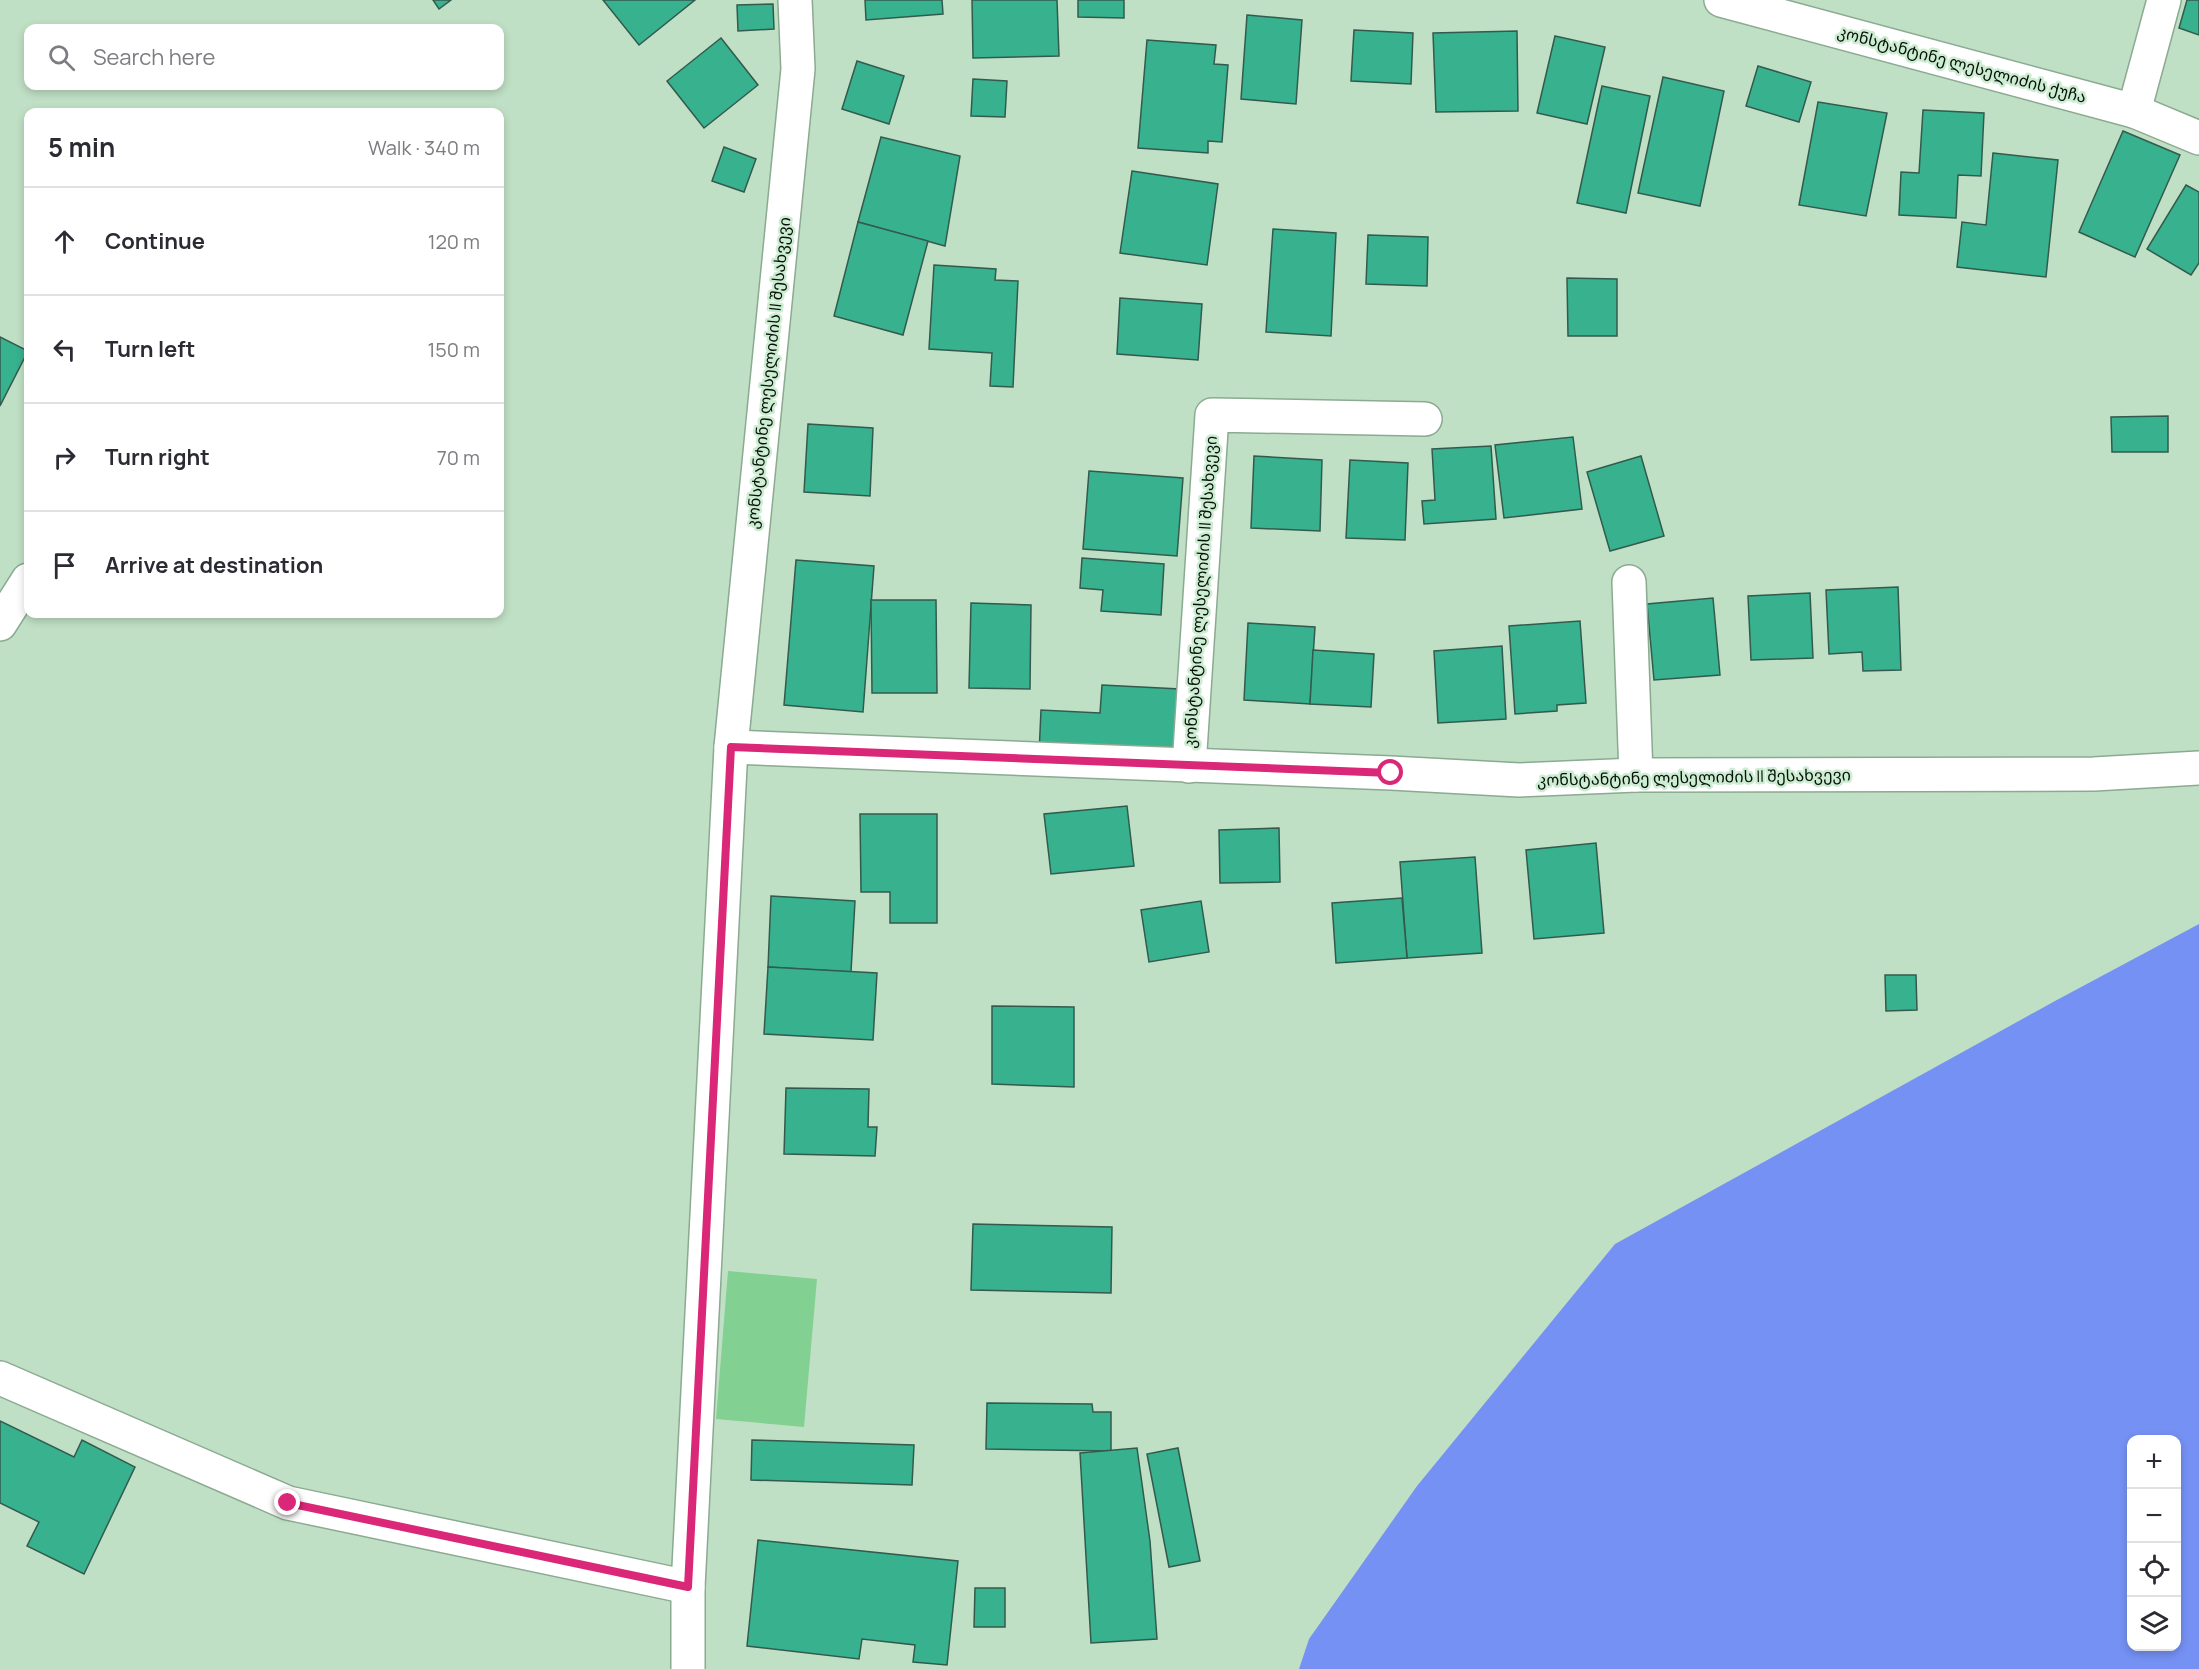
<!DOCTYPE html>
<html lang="en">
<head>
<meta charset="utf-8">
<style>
	:root { --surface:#fff; --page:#f7f7f7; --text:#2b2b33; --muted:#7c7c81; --line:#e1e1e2 }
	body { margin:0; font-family:Manrope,"Noto Sans Georgian",sans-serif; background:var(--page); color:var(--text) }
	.controls { position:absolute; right:18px; bottom:18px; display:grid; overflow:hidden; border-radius:12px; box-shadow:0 3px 9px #0003 }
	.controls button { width:54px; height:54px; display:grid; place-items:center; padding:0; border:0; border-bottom:2px solid var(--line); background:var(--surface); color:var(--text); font:30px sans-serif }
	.stop { position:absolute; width:18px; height:18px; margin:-14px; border:4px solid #db2777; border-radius:50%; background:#fff }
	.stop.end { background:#db2777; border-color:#fff; box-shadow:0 2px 6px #0008 }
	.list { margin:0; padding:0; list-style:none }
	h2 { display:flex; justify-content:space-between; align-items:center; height:78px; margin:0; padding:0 24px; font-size:26px }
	h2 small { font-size:20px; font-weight:400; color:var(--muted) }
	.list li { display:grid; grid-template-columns:39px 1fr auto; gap:18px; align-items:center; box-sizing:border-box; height:108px; padding:0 24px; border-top:2px solid var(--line) }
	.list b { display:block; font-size:22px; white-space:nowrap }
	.list em { font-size:20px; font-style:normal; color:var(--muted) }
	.icon { flex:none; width:33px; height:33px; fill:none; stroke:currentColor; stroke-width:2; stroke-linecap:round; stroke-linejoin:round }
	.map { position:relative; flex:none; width:2199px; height:1669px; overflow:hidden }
	.search { position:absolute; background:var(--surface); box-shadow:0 3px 9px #0003; left:24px; top:24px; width:480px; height:66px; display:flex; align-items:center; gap:15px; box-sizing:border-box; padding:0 21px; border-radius:12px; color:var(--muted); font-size:22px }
	.panel { position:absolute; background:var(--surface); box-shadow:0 3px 9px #0003; left:24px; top:108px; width:480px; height:510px; border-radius:12px }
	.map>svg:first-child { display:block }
	.green { fill:#82d092 }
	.water { fill:#7591f3; fill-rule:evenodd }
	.building { fill:#37b18e; stroke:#335b4d; stroke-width:1.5 }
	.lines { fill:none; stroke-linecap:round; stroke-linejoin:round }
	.minor-casing { stroke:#8baa91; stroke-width:36 }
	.major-casing { stroke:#8baa91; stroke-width:36 }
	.minor { stroke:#fff; stroke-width:33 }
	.major { stroke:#fff; stroke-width:33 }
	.route { stroke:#db2777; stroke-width:8 }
	.labels { text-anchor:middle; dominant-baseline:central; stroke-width:5; stroke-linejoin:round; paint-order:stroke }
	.street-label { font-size:16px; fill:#061008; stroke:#cdedd2 }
</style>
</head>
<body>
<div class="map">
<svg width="2199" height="1669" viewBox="0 0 2199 1669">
	<rect width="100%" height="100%" fill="#c0e0c5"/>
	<!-- green -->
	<polygon class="green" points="728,1271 817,1279 804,1427 716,1419"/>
	<!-- water -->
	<path class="water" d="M 2199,924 L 2199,1669 L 1299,1669 L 1309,1639 L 1417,1486 L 1615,1244 L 2055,1001 ZM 2132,1440 L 2176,1440 L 2176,1646 L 2132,1646 Z"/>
	<!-- building -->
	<g class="building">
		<polygon points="433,0 451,0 439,9"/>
		<polygon points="603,0 695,0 639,45"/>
		<polygon points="865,0 942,0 943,14 866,20"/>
		<polygon points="972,0 1057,0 1059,56 973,58"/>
		<polygon points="1078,0 1124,0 1124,18 1078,17"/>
		<polygon points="2187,0 2199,0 2199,35 2179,28"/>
		<polygon points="773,4 774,29 738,31 737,5"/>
		<polygon points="1247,15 1302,20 1296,104 1241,99"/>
		<polygon points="1354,30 1413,33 1411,84 1351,81"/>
		<polygon points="1517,31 1518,111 1436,112 1433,33"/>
		<polygon points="1555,36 1605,47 1587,124 1537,113"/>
		<polygon points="721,38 758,85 704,128 667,81"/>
		<polygon points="1147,40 1216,45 1214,64 1228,65 1222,142 1208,141 1208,153 1138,148"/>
		<polygon points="857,61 904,76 889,124 842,109"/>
		<polygon points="1758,66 1811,82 1799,122 1746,106"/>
		<polygon points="1663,77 1724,91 1700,206 1638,193"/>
		<polygon points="973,79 1007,81 1005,117 971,116"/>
		<polygon points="1602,86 1650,96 1626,213 1577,203"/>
		<polygon points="1818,102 1887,113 1866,216 1799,205"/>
		<polygon points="1923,110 1984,113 1981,176 1958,175 1956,218 1899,215 1901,172 1919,173"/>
		<polygon points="2123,131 2180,155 2135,257 2079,232"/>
		<polygon points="881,137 960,156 945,246 858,222"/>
		<polygon points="724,147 756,159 744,192 712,181"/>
		<polygon points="1993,153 2058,160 2046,277 1957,267 1962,222 1986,225"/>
		<polygon points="1132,171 1218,184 1207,265 1120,253"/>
		<polygon points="2186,185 2199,192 2199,263 2191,275 2147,249"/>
		<polygon points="858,222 928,241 903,335 834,316"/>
		<polygon points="1273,229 1336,233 1331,336 1266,332"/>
		<polygon points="1368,235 1428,237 1427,286 1366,284"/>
		<polygon points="934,265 996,269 995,280 1018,281 1013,387 990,386 992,353 929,349"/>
		<polygon points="1567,278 1617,279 1617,336 1568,336"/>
		<polygon points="1120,298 1202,304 1198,360 1117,354"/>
		<polygon points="0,337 28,351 0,406"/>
		<polygon points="2168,416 2168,452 2112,452 2111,417"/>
		<polygon points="808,424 873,428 870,496 804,492"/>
		<polygon points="1573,437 1582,509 1504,518 1495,445"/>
		<polygon points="1491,446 1496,519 1424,524 1422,501 1435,500 1432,449"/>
		<polygon points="1254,456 1322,460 1320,531 1251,528"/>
		<polygon points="1641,456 1664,536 1610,551 1587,472"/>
		<polygon points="1350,460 1408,463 1405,540 1346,538"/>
		<polygon points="1089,471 1183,478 1177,556 1083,549"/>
		<polygon points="1082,558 1164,564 1161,615 1101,611 1103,590 1080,588"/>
		<polygon points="796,560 874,566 863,712 784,705"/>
		<polygon points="1898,587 1901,670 1863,671 1862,652 1829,654 1826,590"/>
		<polygon points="1810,593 1813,658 1751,660 1748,596"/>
		<polygon points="1713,598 1720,675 1654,680 1647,604"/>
		<polygon points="871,600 936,600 937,693 872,693"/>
		<polygon points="971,603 1031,605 1030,689 969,688"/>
		<polygon points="1580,621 1586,703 1557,705 1557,711 1515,714 1509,626"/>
		<polygon points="1248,623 1315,627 1310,704 1244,700"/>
		<polygon points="1502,646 1506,719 1438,723 1434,651"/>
		<polygon points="1313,650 1374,654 1371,707 1310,704"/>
		<polygon points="1102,685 1180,689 1177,759 1039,754 1041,710 1100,713"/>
		<polygon points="1127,806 1134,866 1051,874 1044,814"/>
		<polygon points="860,814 937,814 937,923 890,923 890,892 861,892"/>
		<polygon points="1279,828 1280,882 1220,883 1219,830"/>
		<polygon points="1596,843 1604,933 1534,939 1526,850"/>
		<polygon points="1475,857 1482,953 1407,958 1400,862"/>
		<polygon points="771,896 855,901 851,972 768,967"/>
		<polygon points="1402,898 1407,958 1336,963 1332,903"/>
		<polygon points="1201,901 1209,952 1149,962 1141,910"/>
		<polygon points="768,967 877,973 873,1040 764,1034"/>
		<polygon points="1885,975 1916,975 1917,1010 1886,1011"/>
		<polygon points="992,1006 1074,1007 1074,1087 992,1084"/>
		<polygon points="786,1088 869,1089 868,1127 877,1127 875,1156 784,1154"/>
		<polygon points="973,1224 1112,1227 1111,1293 971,1290"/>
		<polygon points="987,1403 1092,1404 1093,1412 1111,1412 1111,1451 986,1449"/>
		<polygon points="0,1421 74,1457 82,1440 135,1467 84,1574 27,1546 39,1522 0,1503"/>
		<polygon points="752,1440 914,1445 912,1485 751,1480"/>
		<polygon points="1137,1448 1150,1541 1157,1639 1091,1643 1080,1453"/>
		<polygon points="1178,1448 1200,1561 1169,1567 1147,1454"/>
		<polygon points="758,1540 958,1561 947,1665 913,1662 915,1645 862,1639 859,1659 747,1646"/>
		<polygon points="975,1588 1005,1588 1005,1627 974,1627"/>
	</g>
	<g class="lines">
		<defs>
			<g id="minor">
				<polyline points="2134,111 2164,0"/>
				<polyline points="1629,582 1636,775"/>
				<polyline points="0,624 28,580"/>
				<polyline points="731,747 1391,773 1519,780 1636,775 2094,774 2199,768"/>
				<polyline points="1189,766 1212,415 1425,419"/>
				<polyline points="0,1378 288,1503 688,1587"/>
				<polyline points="688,1669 688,1587 731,747 798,69 795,0"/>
			</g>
			<polyline id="major" points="1721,0 2134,111 2199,138"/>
		</defs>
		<!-- minor casing -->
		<use href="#minor" class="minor-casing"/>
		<!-- major casing -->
		<use href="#major" class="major-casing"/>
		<!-- minor -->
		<use href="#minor" class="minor"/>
		<!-- major -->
		<use href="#major" class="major"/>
	</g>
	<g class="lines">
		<!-- route -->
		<polyline class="route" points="288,1503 688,1587 731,747 1391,773"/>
	</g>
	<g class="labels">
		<!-- street labels -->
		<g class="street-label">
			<text transform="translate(1962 64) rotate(15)">კონსტანტინე ლესელიძის ქუჩა</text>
			<text transform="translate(768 373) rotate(-84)">კონსტანტინე ლესელიძის II შესახვევი</text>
			<text transform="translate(1200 592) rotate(-86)">კონსტანტინე ლესელიძის II შესახვევი</text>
			<text transform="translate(1694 777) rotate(-1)">კონსტანტინე ლესელიძის II შესახვევი</text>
		</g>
	</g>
</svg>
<div class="controls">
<button>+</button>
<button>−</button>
<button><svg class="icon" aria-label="locate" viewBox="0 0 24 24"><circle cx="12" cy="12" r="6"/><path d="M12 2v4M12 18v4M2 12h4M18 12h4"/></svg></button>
<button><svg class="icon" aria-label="layers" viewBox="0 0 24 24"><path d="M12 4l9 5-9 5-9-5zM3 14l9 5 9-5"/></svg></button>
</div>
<div class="stop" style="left:1391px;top:773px"></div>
<div class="stop end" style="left:288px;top:1503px"></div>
<div class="search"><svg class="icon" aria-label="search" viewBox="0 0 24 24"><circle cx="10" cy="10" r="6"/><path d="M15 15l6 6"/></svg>Search here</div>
<section class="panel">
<h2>5 min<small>Walk · 340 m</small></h2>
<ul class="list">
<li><svg class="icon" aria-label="ahead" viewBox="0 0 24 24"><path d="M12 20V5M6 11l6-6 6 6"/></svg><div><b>Continue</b></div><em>120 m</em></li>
<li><svg class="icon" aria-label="left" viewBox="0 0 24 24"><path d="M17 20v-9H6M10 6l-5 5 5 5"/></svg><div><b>Turn left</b></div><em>150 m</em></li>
<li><svg class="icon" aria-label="right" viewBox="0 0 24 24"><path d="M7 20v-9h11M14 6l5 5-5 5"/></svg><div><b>Turn right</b></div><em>70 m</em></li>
<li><svg class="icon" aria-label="arrive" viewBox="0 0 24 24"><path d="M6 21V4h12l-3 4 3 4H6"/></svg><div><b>Arrive at destination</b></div></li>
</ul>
</section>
</div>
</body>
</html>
